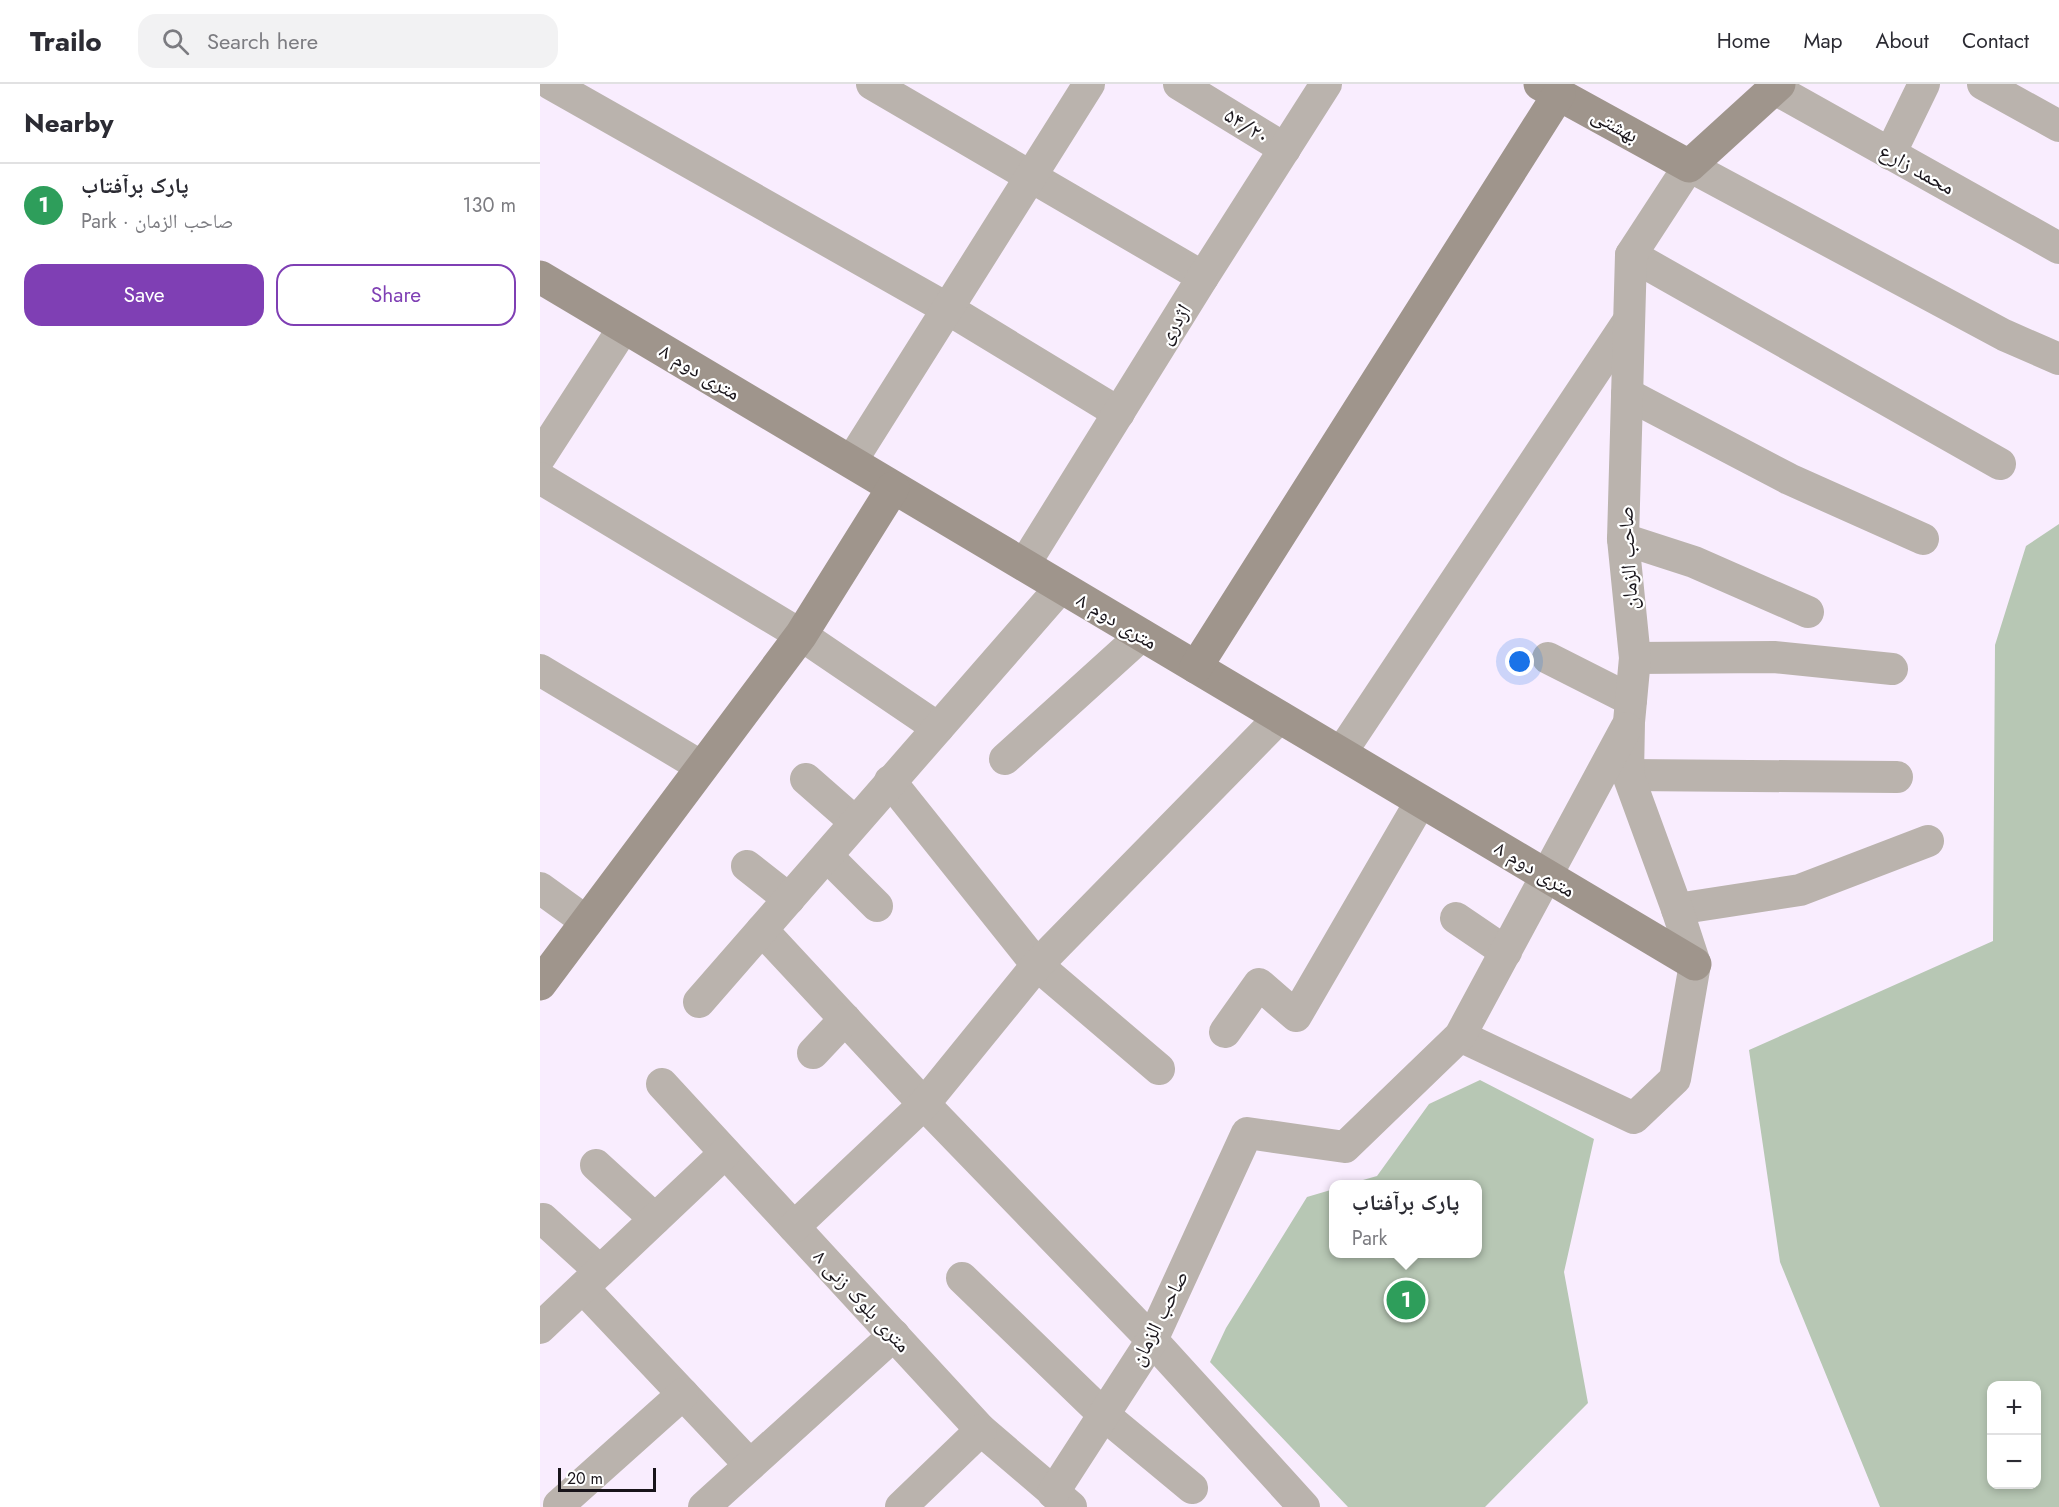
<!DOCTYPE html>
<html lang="en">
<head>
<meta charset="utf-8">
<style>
	:root { --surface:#fff; --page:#f2f2f3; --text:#2b2b33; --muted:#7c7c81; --line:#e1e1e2; --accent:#7f3fb4 }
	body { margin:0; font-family:Jost,"Noto Naskh Arabic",sans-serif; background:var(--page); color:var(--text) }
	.controls { position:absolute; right:18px; bottom:18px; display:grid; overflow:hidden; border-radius:12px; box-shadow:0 3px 9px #0003 }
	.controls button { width:54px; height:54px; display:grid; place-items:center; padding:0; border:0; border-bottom:2px solid var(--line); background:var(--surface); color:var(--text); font:30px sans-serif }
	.scale { position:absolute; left:18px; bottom:15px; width:98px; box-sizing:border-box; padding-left:6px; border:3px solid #18141a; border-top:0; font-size:16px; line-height:21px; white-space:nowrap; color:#18141a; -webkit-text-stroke:4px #fff; paint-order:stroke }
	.you { position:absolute; left:980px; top:578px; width:21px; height:21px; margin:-15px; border:4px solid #fff; border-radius:50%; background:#1a73e8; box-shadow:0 0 0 9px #1a73e833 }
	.badge { display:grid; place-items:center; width:39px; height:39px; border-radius:50%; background:var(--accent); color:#fff; font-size:20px; font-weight:700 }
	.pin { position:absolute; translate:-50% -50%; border:3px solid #fff; box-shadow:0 2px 6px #0006 }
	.popup { position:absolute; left:789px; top:1096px; width:153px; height:78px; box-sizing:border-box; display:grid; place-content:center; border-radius:12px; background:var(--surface); filter:drop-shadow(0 2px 4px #0005); font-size:20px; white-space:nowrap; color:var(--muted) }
	.popup b { font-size:22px; color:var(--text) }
	.popup::after { content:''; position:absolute; left:50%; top:100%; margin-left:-12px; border:12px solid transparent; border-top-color:var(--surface) }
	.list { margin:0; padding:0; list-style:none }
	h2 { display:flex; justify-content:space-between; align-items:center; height:78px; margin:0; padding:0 24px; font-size:26px }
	h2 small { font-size:20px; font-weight:400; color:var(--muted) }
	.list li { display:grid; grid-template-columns:39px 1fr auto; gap:18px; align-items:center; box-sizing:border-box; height:84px; padding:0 24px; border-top:2px solid var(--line) }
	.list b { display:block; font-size:22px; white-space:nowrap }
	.list p { margin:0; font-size:20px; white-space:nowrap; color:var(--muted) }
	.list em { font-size:20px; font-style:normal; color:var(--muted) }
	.actions { display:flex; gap:12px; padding:18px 24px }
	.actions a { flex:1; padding:14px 0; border:2px solid var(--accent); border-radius:18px; text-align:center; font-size:21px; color:var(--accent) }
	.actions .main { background:var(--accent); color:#fff }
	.icon { flex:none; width:33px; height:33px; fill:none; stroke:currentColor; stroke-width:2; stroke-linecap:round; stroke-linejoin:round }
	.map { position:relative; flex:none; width:1519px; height:1423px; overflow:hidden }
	header { display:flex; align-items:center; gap:36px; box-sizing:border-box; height:84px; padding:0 30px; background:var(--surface); border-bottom:2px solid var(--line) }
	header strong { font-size:28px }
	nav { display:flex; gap:33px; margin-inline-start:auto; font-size:21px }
	.search { width:420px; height:54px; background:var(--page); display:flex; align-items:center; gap:15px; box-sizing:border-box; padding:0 21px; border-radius:18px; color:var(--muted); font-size:22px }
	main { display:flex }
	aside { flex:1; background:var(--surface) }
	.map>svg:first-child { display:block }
	.green { fill:#b7c7b4; fill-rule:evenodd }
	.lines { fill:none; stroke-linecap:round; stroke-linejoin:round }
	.street { stroke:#bab3ad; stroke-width:32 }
	.secondary { stroke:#9f958c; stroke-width:33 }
	.labels { text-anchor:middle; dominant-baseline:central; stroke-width:4.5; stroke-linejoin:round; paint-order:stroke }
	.street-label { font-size:21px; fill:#18141a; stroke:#fff }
</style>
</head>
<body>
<header>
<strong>Trailo</strong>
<div class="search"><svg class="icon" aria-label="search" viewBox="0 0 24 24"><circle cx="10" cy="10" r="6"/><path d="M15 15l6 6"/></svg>Search here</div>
<nav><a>Home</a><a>Map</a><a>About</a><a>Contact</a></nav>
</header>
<main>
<aside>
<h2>Nearby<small></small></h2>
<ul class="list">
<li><span class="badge" style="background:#2e9e5b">1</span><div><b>پارک برآفتاب</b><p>Park · صاحب الزمان</p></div><em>130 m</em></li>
</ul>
<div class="actions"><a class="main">Save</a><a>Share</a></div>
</aside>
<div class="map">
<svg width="1519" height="1423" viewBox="0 0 1519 1423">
	<rect width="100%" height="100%" fill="#f9edfe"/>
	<!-- green -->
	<g class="green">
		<path d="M 1519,440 L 1519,1423 L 1340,1423 L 1240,1178 L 1209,966 L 1453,857 L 1455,561 L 1486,462 ZM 1452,1302 L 1496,1302 L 1496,1400 L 1452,1400 Z"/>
		<polygon points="940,996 1054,1055 1024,1188 1048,1319 945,1423 808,1423 670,1278 686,1244 767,1113 794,1105 794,1170 938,1170 938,1100 809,1100 837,1092 889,1020"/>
	</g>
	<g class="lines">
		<!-- street -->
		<g class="street">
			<polyline points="11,0 408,225 579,329"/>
			<polyline points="332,0 663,193"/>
			<polyline points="639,0 745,65"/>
			<polyline points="1443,0 1519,42"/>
			<polyline points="1235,5 1519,164"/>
			<polyline points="1350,70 1384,0"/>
			<polyline points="1091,171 1460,380"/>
			<polyline points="1087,310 1249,395 1383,455"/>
			<polyline points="0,373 84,243"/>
			<polyline points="311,378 549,0"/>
			<polyline points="0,394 261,551 398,644"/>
			<polyline points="1083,455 1154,478 1268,528"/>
			<polyline points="484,481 663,193 786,0"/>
			<polyline points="1008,574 1091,616"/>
			<polyline points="1095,574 1234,573 1352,585"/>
			<polyline points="0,586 162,683"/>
			<polyline points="801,669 1089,236"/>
			<polyline points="465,675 602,551"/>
			<polyline points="1088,691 1357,693"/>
			<polyline points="266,695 315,738"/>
			<polyline points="350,697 497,881 619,985"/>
			<polyline points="287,772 337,822"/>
			<polyline points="207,782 249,815"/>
			<polyline points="0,804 47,838"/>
			<polyline points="1137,825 1260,806 1388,757"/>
			<polyline points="916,834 966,868"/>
			<polyline points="222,846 384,1020 612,1256 764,1423"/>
			<polyline points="159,918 521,503"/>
			<polyline points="685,948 719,900 756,932 881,717"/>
			<polyline points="920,952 1094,1034 1135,995 1155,880 1137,825 1088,691 1089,638 1095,574 1083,455 1091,171 1149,82 1464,251 1519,275"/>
			<polyline points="273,969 305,935"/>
			<polyline points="122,1000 441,1346 531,1423"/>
			<polyline points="56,1081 115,1135"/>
			<polyline points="3,1135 60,1187"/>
			<polyline points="254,1143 384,1020 497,881 740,633"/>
			<polyline points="422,1194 564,1331 652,1404"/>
			<polyline points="43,1204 210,1381"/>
			<polyline points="0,1244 185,1069"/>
			<polyline points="513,1409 612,1256 707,1049 805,1063 920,952 1086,644"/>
			<polyline points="19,1421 143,1310"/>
			<polyline points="164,1423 354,1251"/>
			<polyline points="361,1423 441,1346"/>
		</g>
		<!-- secondary -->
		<g class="secondary">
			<polyline points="1000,0 1149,82 1239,0"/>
			<polyline points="0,193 1155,880"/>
			<polyline points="656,583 1019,10"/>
			<polyline points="0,900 261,551 353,404"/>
		</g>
	</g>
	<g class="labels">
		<!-- street labels -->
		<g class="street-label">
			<text transform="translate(1075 41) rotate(29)">بهشتی</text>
			<text transform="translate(707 42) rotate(32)">۵۴/۲۰</text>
			<text transform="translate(1377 85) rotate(29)">محمد زارع</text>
			<text transform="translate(634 240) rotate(-58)">اژدری</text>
			<text transform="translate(160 288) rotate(31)">۸ متری دوم</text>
			<text transform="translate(1088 474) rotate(-93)">صاحب الزمان</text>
			<text transform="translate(577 537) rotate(31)">۸ متری دوم</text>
			<text transform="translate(995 785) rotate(31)">۸ متری دوم</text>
			<text transform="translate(322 1217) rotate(47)">۸ متری بلوک زنی</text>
			<text transform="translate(619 1234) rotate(-63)">صاحب الزمان</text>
		</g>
	</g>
</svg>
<div class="controls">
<button>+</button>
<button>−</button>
</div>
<div class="scale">20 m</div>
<div class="you"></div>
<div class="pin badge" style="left:866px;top:1216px;background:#2e9e5b">1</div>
<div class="popup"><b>پارک برآفتاب</b>Park</div>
</div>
</main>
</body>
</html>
